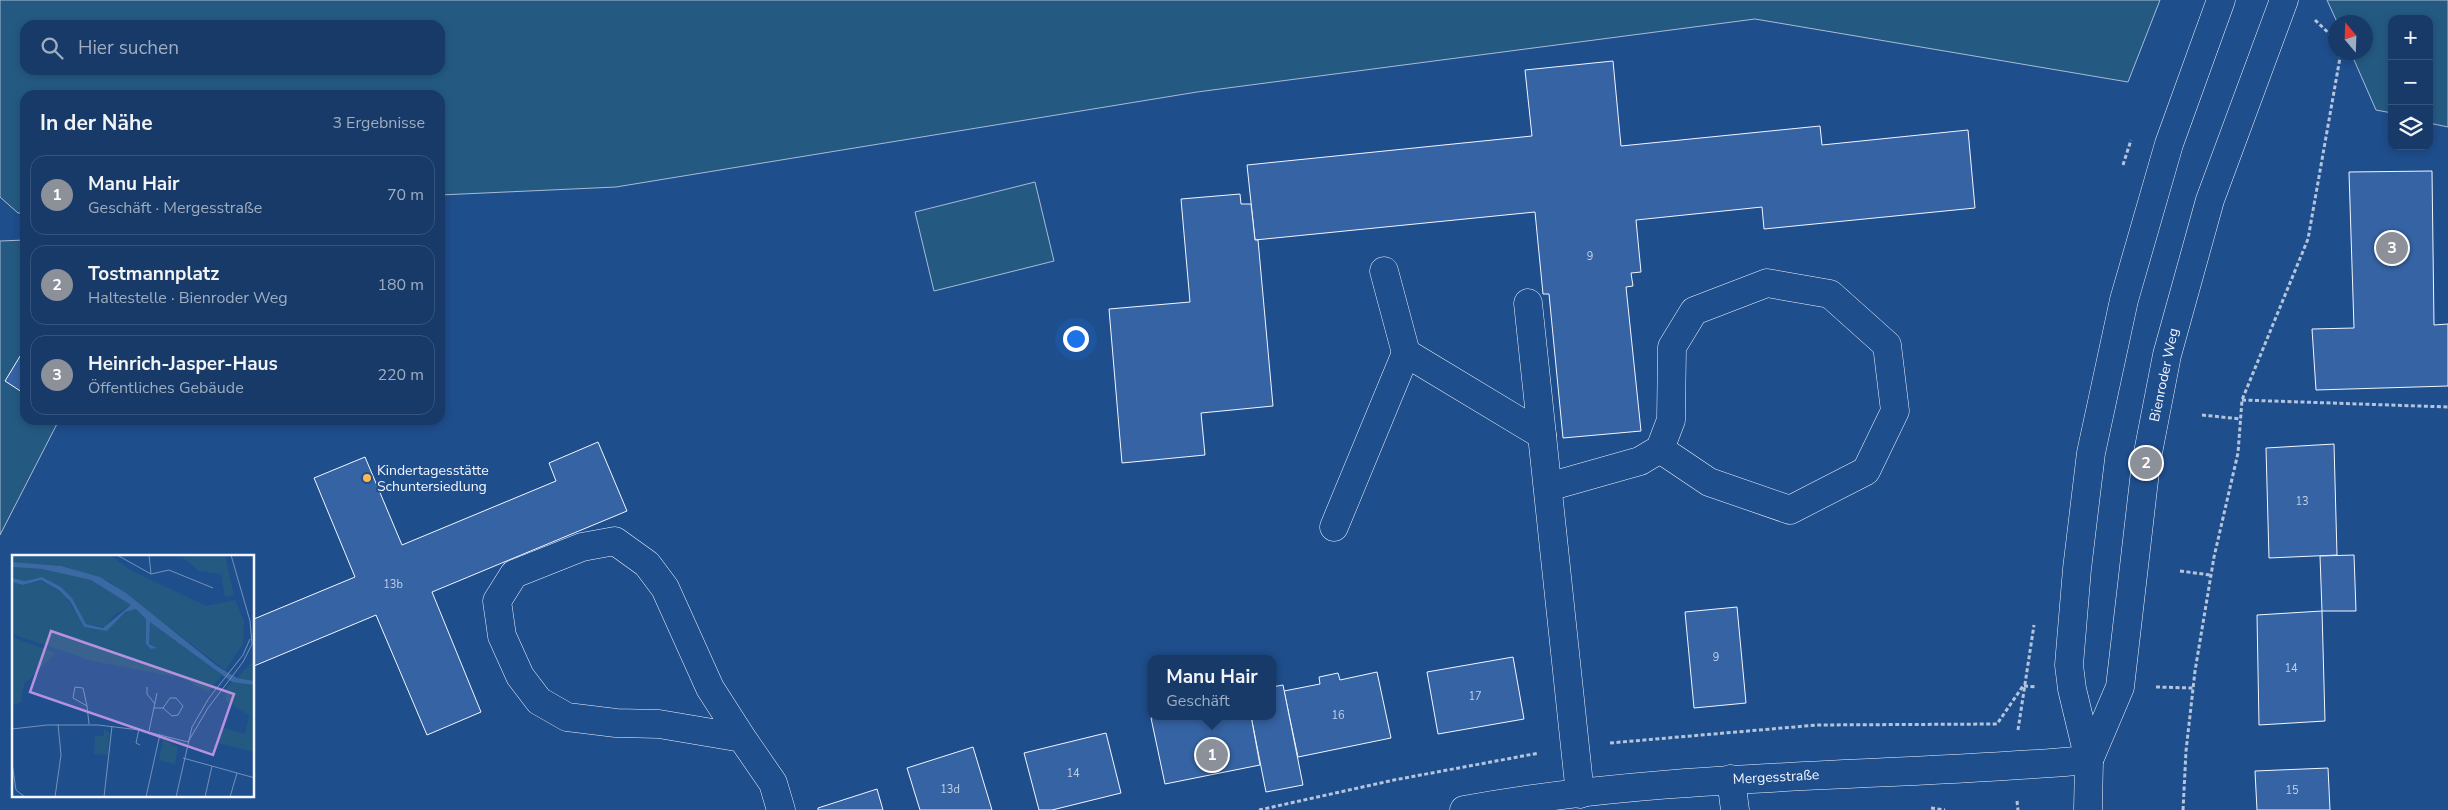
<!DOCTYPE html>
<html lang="de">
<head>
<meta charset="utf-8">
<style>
	:root { --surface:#173a69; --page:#20416f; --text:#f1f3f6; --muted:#9eadc0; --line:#36547d; --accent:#8c9099 }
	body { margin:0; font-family:"Nunito Sans",sans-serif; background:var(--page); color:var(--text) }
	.controls { position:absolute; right:15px; top:15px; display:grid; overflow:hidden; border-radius:10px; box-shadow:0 2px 8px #0003 }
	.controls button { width:45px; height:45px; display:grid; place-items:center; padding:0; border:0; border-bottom:1px solid var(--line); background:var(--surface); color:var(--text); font:25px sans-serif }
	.compass { position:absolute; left:2328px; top:15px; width:45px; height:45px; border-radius:50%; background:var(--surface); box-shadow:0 2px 8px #0003; rotate:341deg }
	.you { position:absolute; left:1075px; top:338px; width:18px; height:18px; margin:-12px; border:4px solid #fff; border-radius:50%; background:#1a73e8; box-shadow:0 0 0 8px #1a73e833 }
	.badge { display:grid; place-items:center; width:32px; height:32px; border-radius:50%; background:var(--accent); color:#fff; font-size:16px; font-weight:700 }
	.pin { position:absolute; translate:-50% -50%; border:2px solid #fff; box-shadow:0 1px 5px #0006 }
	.popup { position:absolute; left:1148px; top:655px; width:128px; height:65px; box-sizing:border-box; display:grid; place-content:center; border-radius:10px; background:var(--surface); filter:drop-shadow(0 1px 4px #0005); font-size:16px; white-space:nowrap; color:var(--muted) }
	.popup b { font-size:19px; color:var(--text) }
	.popup::after { content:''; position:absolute; left:50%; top:100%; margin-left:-10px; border:10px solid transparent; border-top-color:var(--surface) }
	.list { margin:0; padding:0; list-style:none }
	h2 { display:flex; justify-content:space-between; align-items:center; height:65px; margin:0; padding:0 20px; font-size:21px }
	h2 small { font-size:16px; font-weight:400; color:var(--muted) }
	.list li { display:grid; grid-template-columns:32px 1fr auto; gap:15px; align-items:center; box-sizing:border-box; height:80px; margin:0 10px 10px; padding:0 10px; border:1px solid var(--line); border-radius:15px }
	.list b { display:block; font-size:19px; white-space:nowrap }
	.list p { margin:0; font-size:16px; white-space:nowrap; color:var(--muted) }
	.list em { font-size:16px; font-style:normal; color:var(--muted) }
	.icon { flex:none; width:28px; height:28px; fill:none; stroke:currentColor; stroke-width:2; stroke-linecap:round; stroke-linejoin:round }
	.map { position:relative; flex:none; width:2448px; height:810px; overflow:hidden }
	.search { position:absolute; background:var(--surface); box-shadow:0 2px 8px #0003; left:20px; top:20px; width:425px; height:55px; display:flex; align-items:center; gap:12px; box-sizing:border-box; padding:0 18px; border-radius:15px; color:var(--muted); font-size:19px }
	.panel { position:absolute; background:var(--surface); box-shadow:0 2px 8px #0003; left:20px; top:90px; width:425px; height:335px; border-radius:15px }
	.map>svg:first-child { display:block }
	.green { fill:#245a82; stroke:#a8bbd7; fill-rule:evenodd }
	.building { fill:#3563a3; stroke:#f2f6ff }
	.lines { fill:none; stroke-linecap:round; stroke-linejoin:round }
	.minor-casing { stroke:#f2f6ff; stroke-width:29 }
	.major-casing { stroke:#f2f6ff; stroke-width:29 }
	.path { stroke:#b3c4dc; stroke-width:3; stroke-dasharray:4 2.5; stroke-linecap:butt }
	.minor { stroke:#1f4e8c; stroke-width:28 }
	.major { stroke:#1f4e8c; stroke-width:28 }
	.poi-dot { fill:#ffb74d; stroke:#1f4e8c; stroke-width:2 }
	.labels { text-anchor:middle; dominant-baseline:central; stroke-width:4; stroke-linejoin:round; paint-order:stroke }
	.number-label { font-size:11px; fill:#c3d1e8 }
	.street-label { font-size:14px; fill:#f2f6ff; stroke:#1f4e8c }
	.poi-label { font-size:14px; fill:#f2f6ff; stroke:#1f4e8c; text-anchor:start }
	.inset-road { fill:none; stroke:#7391ba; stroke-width:1 }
	.view { fill:#b691df; fill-opacity:0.15; stroke:#b691df; stroke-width:2.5 }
	.inset-edge { fill:none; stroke:#f2f6ff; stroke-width:2.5 }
</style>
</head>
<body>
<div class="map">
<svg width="2448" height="810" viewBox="0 0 2448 810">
	<rect width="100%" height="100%" fill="#1f4e8c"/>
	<!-- green -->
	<g class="green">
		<path d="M 0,0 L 2160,0 L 2128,82 L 1755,19 L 1197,92 L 616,187 L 440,195 L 440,95 L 25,95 L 25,213 L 18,213 L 0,197 ZM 25,25 L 440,25 L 440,70 L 25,70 Z"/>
		<polygon points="2327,0 2448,0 2448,127 2429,123 2429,19 2392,19 2392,113 2376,110 2351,53 2366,52 2366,22 2337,22"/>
		<polygon points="1035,182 1054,261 934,291 915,212"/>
		<polygon points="25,240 25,420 59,420 0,535 0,241"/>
	</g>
	<!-- building -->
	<g class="building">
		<polygon points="1613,61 1621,146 1820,126 1822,145 1968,130 1975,208 1764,229 1762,207 1636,220 1641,272 1631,273 1633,286 1626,287 1641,431 1563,438 1549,294 1543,294 1535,212 1255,240 1247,165 1532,136 1525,70"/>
		<polygon points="2432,171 2434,325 2448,324 2448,386 2316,390 2312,329 2354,328 2349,172"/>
		<polygon points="1240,194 1241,204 1251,204 1255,240 1258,240 1273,406 1201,413 1205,455 1122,463 1109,309 1190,302 1181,199"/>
		<polygon points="25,348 25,394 5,381"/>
		<polygon points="598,442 627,511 432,592 481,712 427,735 376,615 254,666 254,619 355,577 314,478 365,457 402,545 556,481 549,463"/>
		<polygon points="2334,444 2337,555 2269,558 2266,448"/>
		<polygon points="2354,555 2356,611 2322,611 2320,556"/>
		<polygon points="1737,607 1746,703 1694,708 1685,612"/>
		<polygon points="2322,611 2325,721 2259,725 2257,615"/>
		<polygon points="1513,657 1524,719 1438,734 1427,672"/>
		<polygon points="1377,672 1391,738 1298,757 1284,691 1320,684 1319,677 1338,673 1340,680"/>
		<polygon points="1283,685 1303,785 1266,792 1251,716 1272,716 1272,687"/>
		<polygon points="1162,716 1251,716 1260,765 1165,784 1151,718"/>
		<polygon points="1106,733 1121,793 1052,810 1039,810 1024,753"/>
		<polygon points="973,747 992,810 920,810 907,768"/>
		<polygon points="2328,768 2330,810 2257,810 2255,771"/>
		<polygon points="877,789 883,810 818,810 818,808"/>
	</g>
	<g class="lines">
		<defs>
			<g id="minor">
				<polyline points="1384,271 1406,353 1542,435"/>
				<polyline points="1528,303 1580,794"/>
				<polyline points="1548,487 1640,461 1660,449 1671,420 1672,347 1694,311 1767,283 1830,294 1887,345 1895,411 1866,471 1790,510 1709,482 1660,449"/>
				<polyline points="1334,527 1406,353"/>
				<polyline points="742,738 710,688 665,588 647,564 615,541 582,547 514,574 497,601 502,636 520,676 539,701 567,717 616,723 659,724 742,738 773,783 781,810"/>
				<polyline points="1731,779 1735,810"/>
				<path d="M 1464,810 C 1670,772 1881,778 2089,760"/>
			</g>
			<g id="major">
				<polyline points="2089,760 2120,687 2146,463 2167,355 2210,200 2284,0"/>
				<polyline points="2088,810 2089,760 2072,689 2069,665 2077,569 2091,453 2124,300 2169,144 2221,0"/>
			</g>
		</defs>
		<!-- minor casing -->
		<use href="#minor" class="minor-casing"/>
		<!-- major casing -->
		<use href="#major" class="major-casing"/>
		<!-- path -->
		<g class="path">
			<polyline points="2315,20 2336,40"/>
			<polyline points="2123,165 2131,140"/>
			<polyline points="2242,400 2448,407"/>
			<polyline points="2202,415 2241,419"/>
			<polyline points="2180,571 2210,575"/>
			<polyline points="2024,686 2037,687"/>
			<polyline points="2156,687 2193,688"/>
			<polyline points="2018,730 2034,625"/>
			<polyline points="1610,743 1817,725 1997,724 2023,686"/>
			<polyline points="2017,801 2018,810"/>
			<polyline points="1931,808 1945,810"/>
			<polyline points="1259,810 1394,780 1539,753"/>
			<polyline points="2183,810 2186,751 2195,671 2214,557 2238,453 2242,400 2308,239 2341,52"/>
		</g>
		<!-- minor -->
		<use href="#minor" class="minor"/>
		<!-- major -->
		<use href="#major" class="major"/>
	</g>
	<!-- markers -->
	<circle class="poi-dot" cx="367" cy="478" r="5"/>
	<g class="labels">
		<!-- number labels -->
		<g class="number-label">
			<text x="1590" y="256">9</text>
			<text x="2302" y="501">13</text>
			<text x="393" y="584">13b</text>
			<text x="1716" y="657">9</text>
			<text x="2291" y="668">14</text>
			<text x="1475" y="696">17</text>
			<text x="1338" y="715">16</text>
			<text x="1073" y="773">14</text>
			<text x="950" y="789">13d</text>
			<text x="2292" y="790">15</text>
		</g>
		<!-- street labels -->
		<g class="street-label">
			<text transform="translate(2164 375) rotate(-78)">Bienroder Weg</text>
			<text transform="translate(1776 777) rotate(-3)">Mergesstraße</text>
		</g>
		<!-- poi labels -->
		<g class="poi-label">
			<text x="377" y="470">Kindertagesstätte<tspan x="377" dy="16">Schuntersiedlung</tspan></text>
		</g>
	</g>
	<!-- overview -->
	<g transform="translate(12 555)">
		<rect width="242" height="242" fill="#1f4e8c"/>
		<path d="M 0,0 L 98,0 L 118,15 L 194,51 L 223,45 L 232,66 L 231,89 L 213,115 L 97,26 L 49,11 L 0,7 ZM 168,0 L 213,0 L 222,40 L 213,42 L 209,19 L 187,16 ZM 0,12 L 30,14 L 79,25 L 119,50 L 102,60 L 93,72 L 74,69 L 60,43 L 49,32 L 30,22 L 13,26 L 2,24 ZM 29,26 L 53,40 L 72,72 L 95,76 L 113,57 L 124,54 L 134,64 L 134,89 L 139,94 L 145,93 L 137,89 L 137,66 L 210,120 L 196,137 L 170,123 L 80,106 L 0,79 L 0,27 L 11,30 ZM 0,82 L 44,98 L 12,129 L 9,147 L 0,151 ZM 242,102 L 242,126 L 225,123 L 238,109 ZM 220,127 L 242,130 L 242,164 L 214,146 L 213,136 ZM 237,161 L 242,165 L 242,197 L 206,188 L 212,173 L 233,179 ZM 92,174 L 97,177 L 96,200 L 82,199 L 83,181 L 92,181 ZM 151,184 L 166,192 L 163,209 L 147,205 Z" fill="#245a82"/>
		<path d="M 0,7 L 49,11 L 88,22 L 114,38 L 205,111 L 225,123 L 242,126 L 242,130 L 220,127 L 138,67 L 137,89 L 145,93 L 139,94 L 134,89 L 134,64 L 124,54 L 113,57 L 95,76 L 72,72 L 58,46 L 48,36 L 29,25 L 11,30 L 0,27 L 0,23 L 13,26 L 30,22 L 49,32 L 60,43 L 74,69 L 91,73 L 119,50 L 79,25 L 30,14 L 0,12 Z" fill="#3b69a3"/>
		<path class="inset-road" d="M 105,0 L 139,19 L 157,15 L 201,33M 137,0 L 139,19M 135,132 L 135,139 L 143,149M 75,151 L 71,133 L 63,132 L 61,143 L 75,151 L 77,169M 142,153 L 151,153 L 160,161 L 166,160 L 171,151 L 164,143 L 158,143 L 151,153M 0,174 L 35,170 L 86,170 L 128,175 L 176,187M 127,174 L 124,188 L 128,190M 137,176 L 145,138M 176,187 L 196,153 L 231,107 L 240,89 L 238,66 L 219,0M 171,203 L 243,223M 0,208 L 4,235 L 13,242M 43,242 L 49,200 L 46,169M 92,242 L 100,171M 134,242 L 148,179M 164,242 L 180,172 L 197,143 L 231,100 L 238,84M 193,242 L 200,211M 218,242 L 225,218"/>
		<path class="view" d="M 39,76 L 222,139 L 201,200 L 18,137 Z"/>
		<rect width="242" height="242" class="inset-edge"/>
	</g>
</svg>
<div class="controls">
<button>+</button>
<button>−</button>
<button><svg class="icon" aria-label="layers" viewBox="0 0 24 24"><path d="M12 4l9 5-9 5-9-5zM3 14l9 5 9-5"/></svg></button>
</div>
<svg class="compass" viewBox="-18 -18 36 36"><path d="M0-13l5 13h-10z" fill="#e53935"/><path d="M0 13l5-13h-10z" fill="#9eadc0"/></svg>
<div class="you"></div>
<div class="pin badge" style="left:1212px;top:755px">1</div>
<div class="popup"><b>Manu Hair</b>Geschäft</div>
<div class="pin badge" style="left:2146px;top:463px">2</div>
<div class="pin badge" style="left:2392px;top:248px">3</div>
<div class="search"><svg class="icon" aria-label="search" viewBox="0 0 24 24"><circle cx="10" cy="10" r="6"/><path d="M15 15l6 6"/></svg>Hier suchen</div>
<section class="panel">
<h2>In der Nähe<small>3 Ergebnisse</small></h2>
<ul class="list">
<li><span class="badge">1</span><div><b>Manu Hair</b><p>Geschäft · Mergesstraße</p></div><em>70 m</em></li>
<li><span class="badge">2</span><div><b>Tostmannplatz</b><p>Haltestelle · Bienroder Weg</p></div><em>180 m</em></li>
<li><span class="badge">3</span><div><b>Heinrich-Jasper-Haus</b><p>Öffentliches Gebäude</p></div><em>220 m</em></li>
</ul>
</section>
</div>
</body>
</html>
